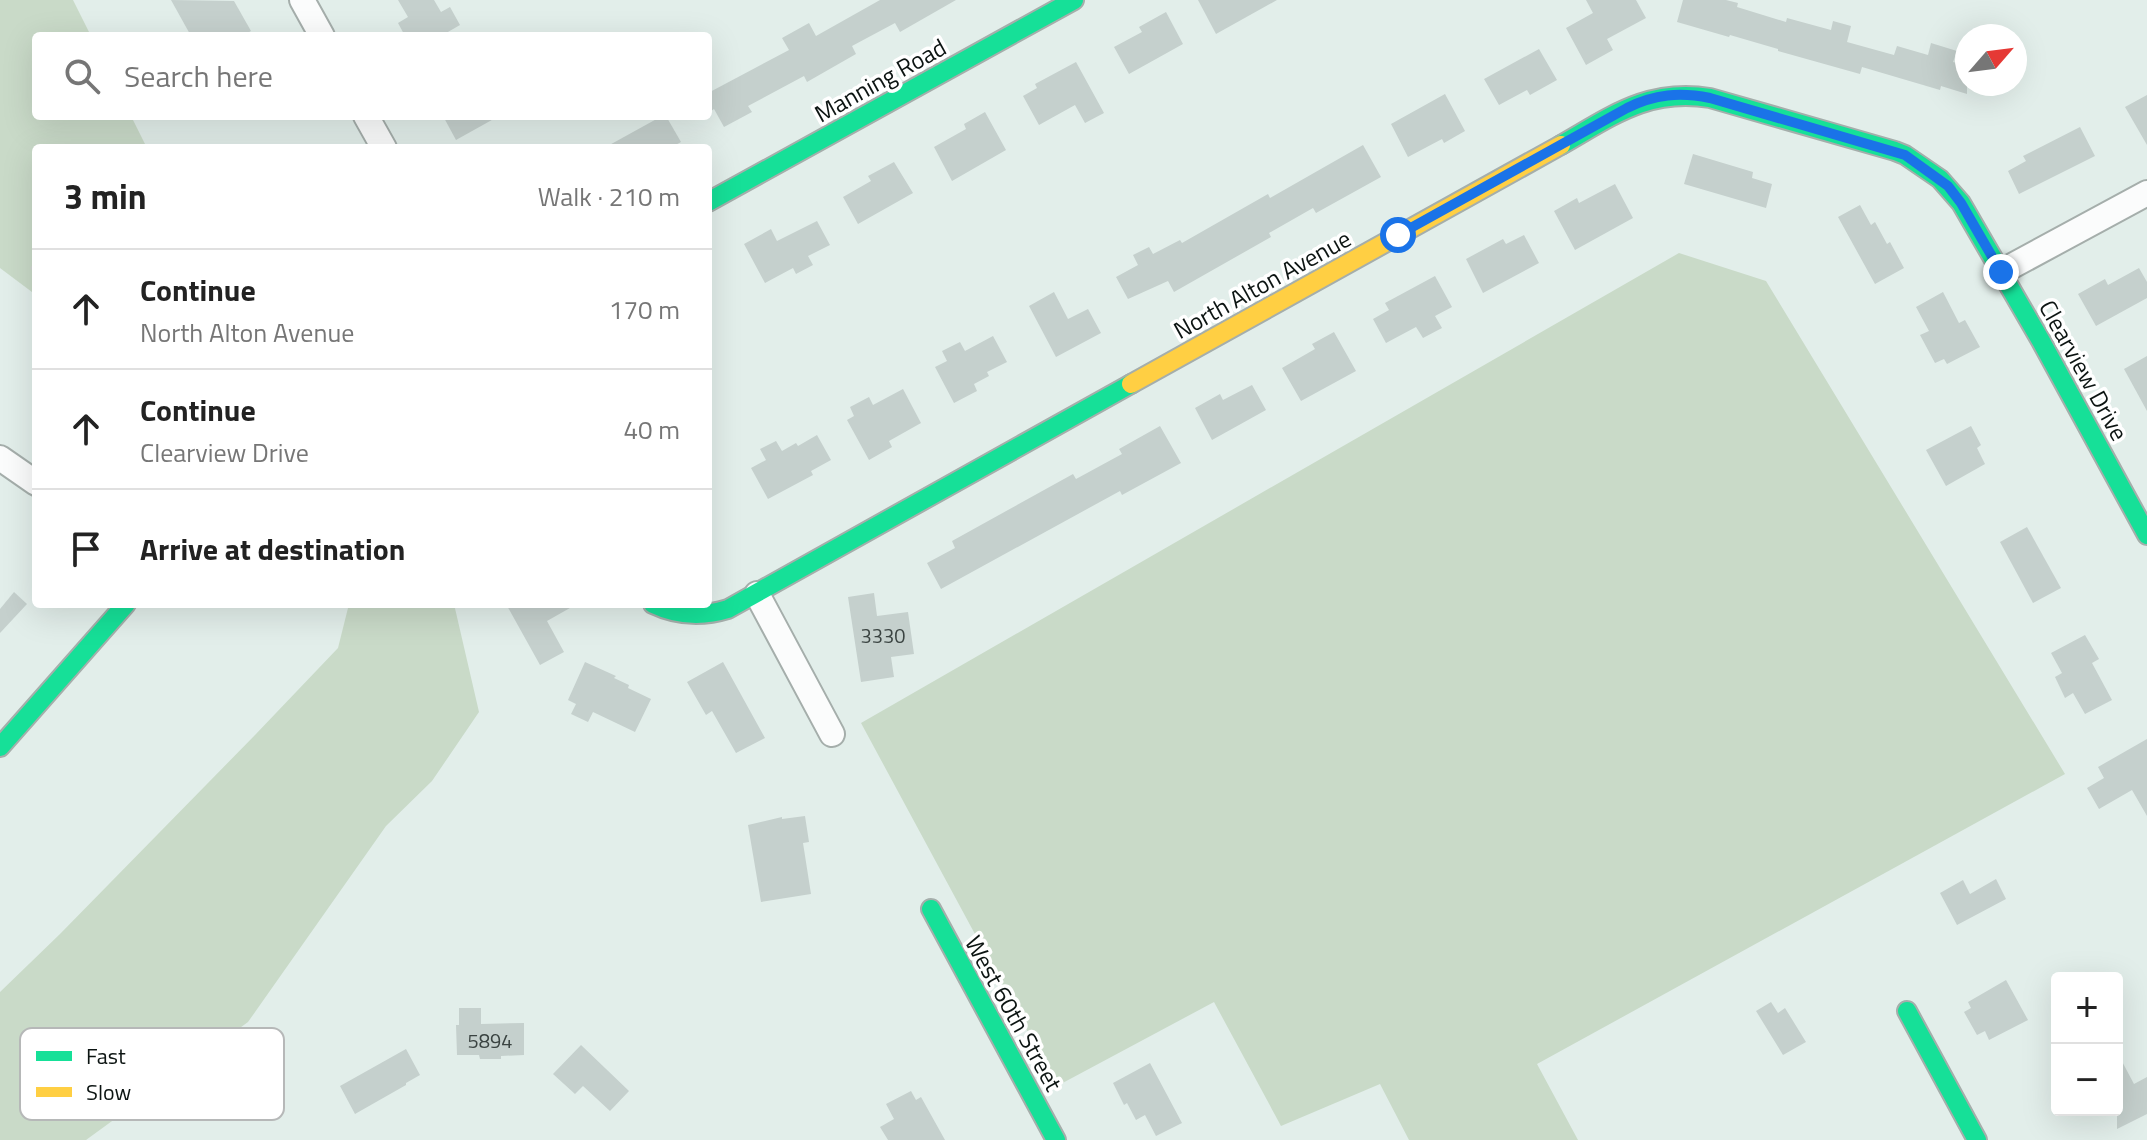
<!DOCTYPE html>
<html lang="en">
<head>
<meta charset="utf-8">
<style>
	:root { --surface:#fff; --page:#f2f2f2; --text:#222; --muted:#767676; --line:#e0e0e0 }
	body { margin:0; font-family:"Titillium Web",sans-serif; background:var(--page); color:var(--text) }
	.controls { position:absolute; right:24px; bottom:24px; display:grid; overflow:hidden; border-radius:8px; box-shadow:0 8px 32px #0002 }
	.controls button { width:72px; height:72px; display:grid; place-items:center; padding:0; border:0; border-bottom:2px solid var(--line); background:var(--surface); color:var(--text); font:40px sans-serif }
	.compass { position:absolute; left:1955px; top:24px; width:72px; height:72px; border-radius:50%; background:var(--surface); box-shadow:0 8px 32px #0002; rotate:62deg }
	.stop { position:absolute; width:24px; height:24px; margin:-18px; border:6px solid #1a73e8; border-radius:50%; background:#fff }
	.stop.end { background:#1a73e8; border-color:#fff; box-shadow:0 2px 8px #0008 }
	.list { margin:0; padding:0; list-style:none }
	h2 { display:flex; justify-content:space-between; align-items:center; height:104px; margin:0; padding:0 32px; font-size:34px }
	h2 small { font-size:26px; font-weight:400; color:var(--muted) }
	.list li { display:grid; grid-template-columns:52px 1fr auto; gap:24px; align-items:center; box-sizing:border-box; height:120px; padding:0 32px; border-top:2px solid var(--line) }
	.list b { display:block; font-size:30px; white-space:nowrap }
	.list p { margin:0; font-size:26px; white-space:nowrap; color:var(--muted) }
	.list em { font-size:26px; font-style:normal; color:var(--muted) }
	.icon { flex:none; width:44px; height:44px; fill:none; stroke:currentColor; stroke-width:2; stroke-linecap:round; stroke-linejoin:round }
	.map { position:relative; flex:none; width:2147px; height:1140px; overflow:hidden }
	.search { position:absolute; background:var(--surface); box-shadow:0 8px 32px #0002; left:32px; top:32px; width:680px; height:88px; display:flex; align-items:center; gap:20px; box-sizing:border-box; padding:0 28px; border-radius:8px; color:var(--muted); font-size:30px }
	.panel { position:absolute; background:var(--surface); box-shadow:0 8px 32px #0002; left:32px; top:144px; width:680px; height:464px; border-radius:8px }
	.map>svg:first-child { display:block }
	.green { fill:#c9dac8 }
	.building { fill:#c5d0cd }
	.lines { fill:none; stroke-linecap:round; stroke-linejoin:round }
	.street-casing { stroke:#a5aeab; stroke-width:28 }
	.fast-casing { stroke:#a5aeab; stroke-width:22 }
	.slow-casing { stroke:#a5aeab; stroke-width:22 }
	.path { stroke:#d0d4d2; stroke-width:4; stroke-dasharray:6 4; stroke-linecap:butt }
	.street { stroke:#fbfcfc; stroke-width:24 }
	.fast { stroke:#16e098; stroke-width:18 }
	.slow { stroke:#ffcf43; stroke-width:18 }
	.route { stroke:#1a73e8; stroke-width:10 }
	.labels { text-anchor:middle; dominant-baseline:central; stroke-width:7; stroke-linejoin:round; paint-order:stroke }
	.number-label { font-size:20px; fill:#3a4341 }
	.street-label { font-size:24px; fill:#0c1412; stroke:#fff }
	.key { fill:#fff; stroke:#b6b8b8; stroke-width:2 }
	.key-label { font-size:22px; fill:#0c1412 }
</style>
</head>
<body>
<div class="map">
<svg width="2147" height="1140" viewBox="0 0 2147 1140">
	<rect width="100%" height="100%" fill="#e2eeea"/>
	<!-- green -->
	<g class="green">
		<polygon points="0,0 73,0 91,36 36,36 36,116 131,116 147,148 36,148 36,295 0,268"/>
		<polygon points="1679,253 1766,281 2065,774 1537,1064 1578,1140 1409,1140 1380,1084 1281,1126 1214,1002 1057,1086 861,723"/>
		<polygon points="349,604 454,604 479,712 432,781 386,826 248,1022 86,1140 0,1140 0,992 60,934 255,735 338,648"/>
	</g>
	<!-- building -->
	<g class="building">
		<polygon points="171,0 234,1 251,31 242,36 191,36"/>
		<polygon points="398,0 434,0 441,12 450,7 460,25 441,36 405,36 398,23 408,17"/>
		<polygon points="880,0 956,0 900,32 895,23 852,46 856,54 807,82 804,76 748,106 752,112 724,127 714,109 708,113 708,93 789,50 782,38 809,23 816,36"/>
		<polygon points="1198,0 1277,0 1216,34"/>
		<polygon points="1586,0 1636,0 1646,18 1607,39 1613,50 1586,65 1566,28 1593,13"/>
		<polygon points="1683,0 1726,0 1738,3 1737,7 1786,22 1787,18 1831,30 1833,21 1851,26 1847,42 1894,55 1897,46 1928,55 1931,43 1957,51 1953,62 1967,66 1967,94 1941,86 1940,90 1862,67 1860,74 1778,51 1778,49 1730,35 1729,37 1677,22"/>
		<polygon points="1166,12 1183,44 1129,74 1114,47 1142,32 1139,27"/>
		<polygon points="1539,49 1557,80 1530,95 1527,90 1499,105 1484,79"/>
		<polygon points="1076,62 1104,113 1085,123 1075,105 1039,125 1023,96 1037,88 1035,84"/>
		<polygon points="1445,94 1465,131 1444,143 1442,139 1408,157 1391,124"/>
		<polygon points="2147,95 2147,145 2125,107"/>
		<polygon points="985,112 1006,150 952,181 934,147 966,129 964,124"/>
		<polygon points="443,116 499,116 456,140"/>
		<polygon points="662,116 666,116 681,142 670,148 604,148"/>
		<polygon points="2080,127 2095,156 2019,194 2008,171 2026,161 2023,156"/>
		<polygon points="1363,145 1381,177 1316,213 1313,208 1269,233 1271,237 1174,292 1168,281 1128,299 1116,277 1138,265 1133,255 1149,247 1153,254 1180,240 1182,243 1268,194 1270,198"/>
		<polygon points="1693,154 1753,172 1752,178 1772,184 1766,208 1684,184"/>
		<polygon points="894,162 913,193 858,224 843,197 871,181 868,176"/>
		<polygon points="1615,184 1633,218 1575,250 1554,211 1577,198 1579,203"/>
		<polygon points="1860,205 1871,225 1875,222 1887,244 1890,242 1904,268 1875,284 1838,217"/>
		<polygon points="817,221 830,245 808,256 813,265 796,274 793,268 765,283 744,244 771,229 777,241"/>
		<polygon points="1524,235 1539,263 1483,293 1466,259 1503,239 1506,244"/>
		<polygon points="2139,268 2147,282 2147,298 2096,326 2078,294 2105,279 2108,285"/>
		<polygon points="1435,276 1452,307 1435,316 1442,328 1423,338 1416,327 1386,343 1373,319 1389,310 1385,303"/>
		<polygon points="1054,292 1068,319 1088,309 1101,333 1056,357 1029,306"/>
		<polygon points="1943,292 1959,323 1965,320 1980,347 1947,364 1944,359 1935,363 1920,335 1929,331 1916,307"/>
		<polygon points="1334,332 1356,371 1301,401 1282,368 1315,349 1312,344"/>
		<polygon points="993,336 1007,362 987,372 989,376 974,384 977,391 954,403 935,367 947,361 942,351 960,342 965,351"/>
		<polygon points="2147,356 2147,411 2124,369"/>
		<polygon points="1252,385 1266,410 1212,440 1195,408 1220,394 1223,400"/>
		<polygon points="903,389 921,423 889,441 892,447 869,460 847,420 854,416 850,407 869,397 873,405"/>
		<polygon points="1160,426 1181,463 1122,495 1120,491 941,589 927,563 955,548 952,541 1073,474 1076,479 1122,454 1119,449"/>
		<polygon points="1971,426 1981,445 1977,448 1985,464 1946,486 1926,450"/>
		<polygon points="817,435 831,460 811,471 813,475 768,499 751,468 766,460 760,449 776,441 782,451 796,443 798,446"/>
		<polygon points="2027,527 2061,588 2033,603 2000,542"/>
		<polygon points="14,592 27,604 0,633 0,609"/>
		<polygon points="874,593 877,616 908,612 914,654 891,657 894,677 861,682 848,597"/>
		<polygon points="506,604 577,604 547,621 564,652 540,665"/>
		<polygon points="2085,635 2099,659 2092,663 2112,700 2085,714 2073,693 2065,698 2055,677 2062,673 2051,653"/>
		<polygon points="585,662 616,676 614,678 629,685 628,688 651,699 635,732 593,712 588,722 571,714 576,704 568,700"/>
		<polygon points="723,662 765,738 736,753 712,711 706,715 687,682"/>
		<polygon points="2147,739 2147,816 2132,790 2099,809 2087,788 2104,778 2098,767"/>
		<polygon points="805,816 809,842 803,843 811,894 761,902 748,825 782,817 782,819"/>
		<polygon points="1996,879 2006,899 1957,925 1940,893 1963,880 1970,894"/>
		<polygon points="2006,980 2028,1020 1989,1040 1985,1031 1977,1035 1964,1012 1971,1008 1968,1002"/>
		<polygon points="1771,1002 1778,1013 1785,1008 1806,1042 1783,1055 1756,1011"/>
		<polygon points="459,1008 481,1008 481,1024 524,1023 524,1055 501,1056 501,1059 480,1059 479,1055 457,1055 456,1025 459,1025"/>
		<polygon points="581,1045 629,1091 610,1111 583,1086 575,1094 553,1074"/>
		<polygon points="406,1049 420,1075 406,1083 406,1085 355,1114 340,1086"/>
		<polygon points="2117,1052 2134,1084 2147,1077 2147,1114 2117,1129"/>
		<polygon points="1150,1063 1182,1123 1156,1136 1145,1115 1136,1120 1127,1103 1124,1105 1113,1083"/>
		<polygon points="911,1091 916,1100 921,1097 945,1140 888,1140 880,1127 894,1119 886,1104"/>
	</g>
	<g class="lines">
		<defs>
			<g id="street">
				<polyline points="302,0 322,36"/>
				<polyline points="366,116 384,148"/>
				<polyline points="2001,272 2147,193"/>
				<polyline points="0,458 36,483"/>
				<polyline points="757,594 832,734"/>
			</g>
			<g id="fast">
				<path d="M 1561,145 C 1612,116 1648,88 1710,98 L 1895,151 L 1905,155 L 1940,179 L 1961,203 L 2041,341 L 2147,535"/>
				<polyline points="708,202 1074,0"/>
				<path d="M 653,604 C 678,616 702,617 728,609 L 1131,384"/>
				<polyline points="0,747 126,604"/>
				<polyline points="931,909 1056,1140"/>
				<polyline points="1907,1011 1977,1140"/>
			</g>
			<polyline id="slow" points="1131,384 1561,145"/>
		</defs>
		<!-- street casing -->
		<use href="#street" class="street-casing"/>
		<!-- fast casing -->
		<use href="#fast" class="fast-casing"/>
		<!-- slow casing -->
		<use href="#slow" class="slow-casing"/>
		<!-- path -->
		<polyline class="path" points="31,267 36,270"/>
		<!-- street -->
		<use href="#street" class="street"/>
		<!-- fast -->
		<use href="#fast" class="fast"/>
		<!-- slow -->
		<use href="#slow" class="slow"/>
	</g>
	<g class="lines">
		<!-- route -->
		<path class="route" d="M 1398,235 L 1627,108 C 1655,94 1680,92 1710,98 L 1905,155 L 1948,186 L 1961,203 L 2001,272"/>
	</g>
	<g class="labels">
		<!-- number labels -->
		<g class="number-label">
			<text x="883" y="635">3330</text>
			<text x="490" y="1040">5894</text>
		</g>
		<!-- street labels -->
		<g class="street-label">
			<text transform="translate(880 80) rotate(-29)">Manning Road</text>
			<text transform="translate(1262 284) rotate(-29)">North Alton Avenue</text>
			<text transform="translate(2084 370) rotate(61)">Clearview Drive</text>
			<text transform="translate(1014 1013) rotate(61)">West 60th Street</text>
		</g>
	</g>
	<!-- legend -->
	<rect x="20" y="1028" width="264" height="92" rx="12" class="key"/>
	<rect x="36" y="1051" width="36" height="10" fill="#16e098"/>
	<rect x="36" y="1087" width="36" height="10" fill="#ffcf43"/>
	<g class="key-label">
		<text x="86" y="1064">Fast</text>
		<text x="86" y="1100">Slow</text>
	</g>
</svg>
<div class="controls">
<button>+</button>
<button>−</button>
</div>
<svg class="compass" viewBox="-18 -18 36 36"><path d="M0-13l5 13h-10z" fill="#e53935"/><path d="M0 13l5-13h-10z" fill="#767676"/></svg>
<div class="stop" style="left:1398px;top:235px"></div>
<div class="stop end" style="left:2001px;top:272px"></div>
<div class="search"><svg class="icon" aria-label="search" viewBox="0 0 24 24"><circle cx="10" cy="10" r="6"/><path d="M15 15l6 6"/></svg>Search here</div>
<section class="panel">
<h2>3 min<small>Walk · 210 m</small></h2>
<ul class="list">
<li><svg class="icon" aria-label="ahead" viewBox="0 0 24 24"><path d="M12 20V5M6 11l6-6 6 6"/></svg><div><b>Continue</b><p>North Alton Avenue</p></div><em>170 m</em></li>
<li><svg class="icon" aria-label="ahead" viewBox="0 0 24 24"><path d="M12 20V5M6 11l6-6 6 6"/></svg><div><b>Continue</b><p>Clearview Drive</p></div><em>40 m</em></li>
<li><svg class="icon" aria-label="arrive" viewBox="0 0 24 24"><path d="M6 21V4h12l-3 4 3 4H6"/></svg><div><b>Arrive at destination</b></div></li>
</ul>
</section>
</div>
</body>
</html>
